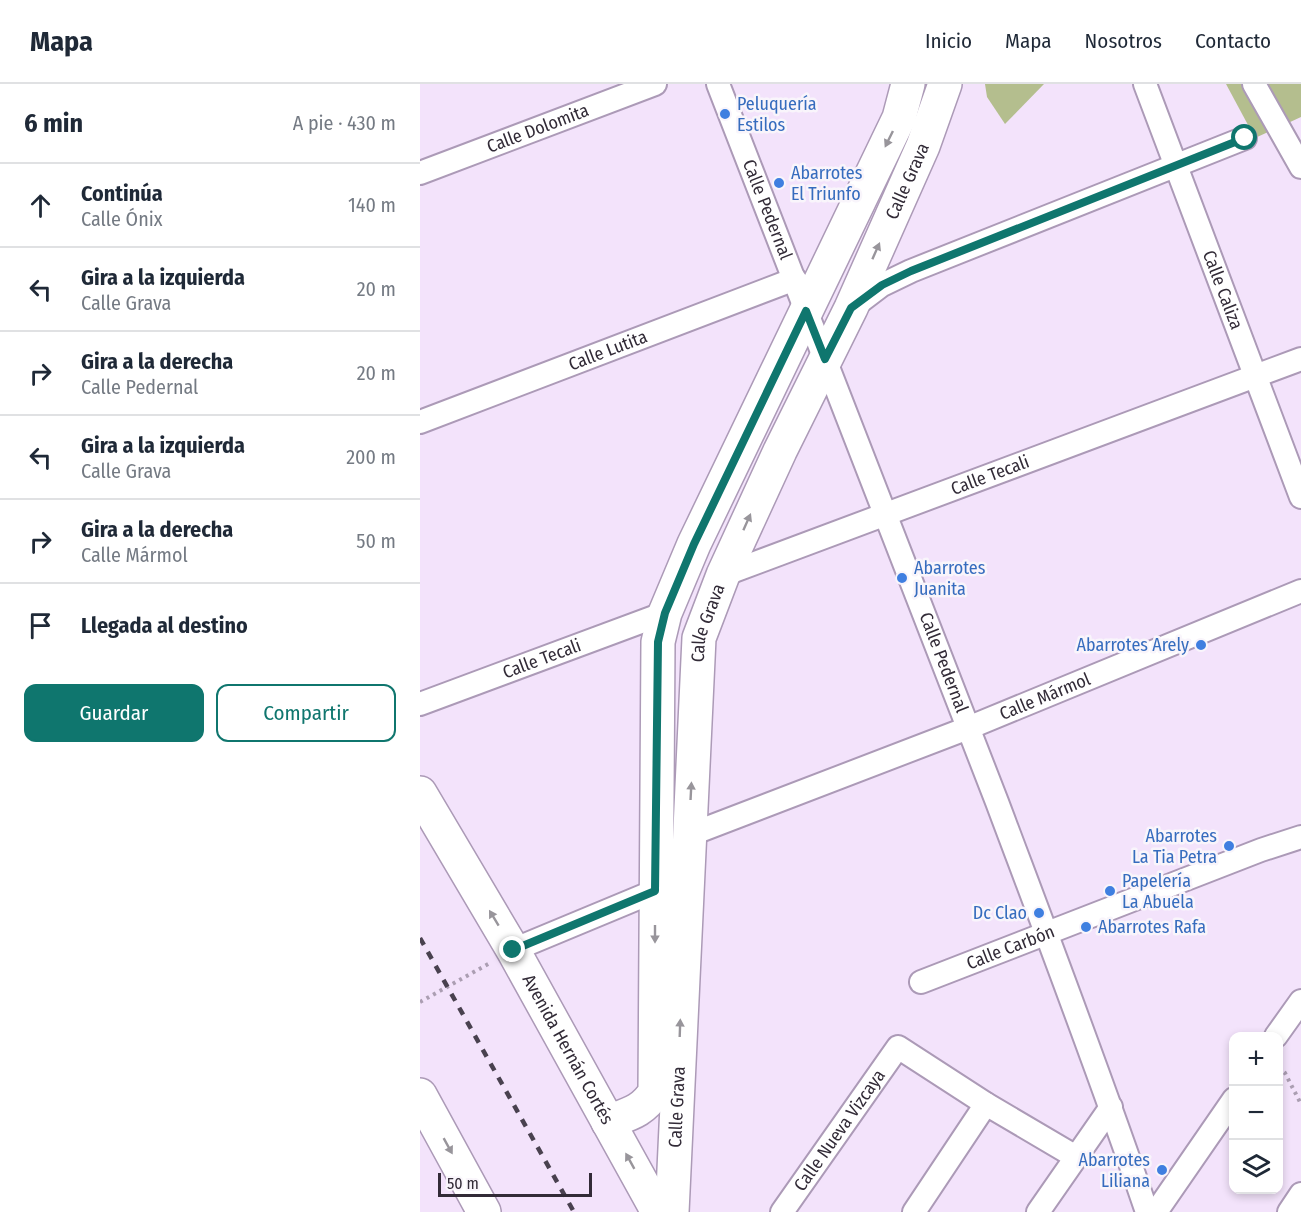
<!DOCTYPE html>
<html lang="es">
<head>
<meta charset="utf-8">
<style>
	:root { --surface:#fff; --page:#f6f6f7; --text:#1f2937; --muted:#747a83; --line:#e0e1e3; --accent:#0f766e }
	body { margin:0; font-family:"Fira Sans Condensed",sans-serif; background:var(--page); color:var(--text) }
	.controls { position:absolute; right:18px; bottom:18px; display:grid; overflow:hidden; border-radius:12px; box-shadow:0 3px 9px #0003 }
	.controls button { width:54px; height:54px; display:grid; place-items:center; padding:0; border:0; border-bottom:2px solid var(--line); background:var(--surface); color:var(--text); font:30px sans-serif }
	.scale { position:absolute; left:18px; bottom:15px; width:154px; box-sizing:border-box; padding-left:6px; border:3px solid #322b37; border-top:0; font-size:16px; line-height:21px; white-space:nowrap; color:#322b37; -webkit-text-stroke:4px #f9f5fb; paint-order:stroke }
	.stop { position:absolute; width:18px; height:18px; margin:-14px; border:4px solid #0f766e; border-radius:50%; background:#fff }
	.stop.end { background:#0f766e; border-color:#fff; box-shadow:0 2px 6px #0008 }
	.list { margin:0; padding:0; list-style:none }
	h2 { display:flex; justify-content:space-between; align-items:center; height:78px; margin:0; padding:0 24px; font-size:26px }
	h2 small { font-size:20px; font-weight:400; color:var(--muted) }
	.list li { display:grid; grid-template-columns:39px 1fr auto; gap:18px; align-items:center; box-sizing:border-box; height:84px; padding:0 24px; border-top:2px solid var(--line) }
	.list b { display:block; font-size:22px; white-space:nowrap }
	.list p { margin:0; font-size:20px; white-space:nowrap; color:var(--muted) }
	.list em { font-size:20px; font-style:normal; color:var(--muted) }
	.actions { display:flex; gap:12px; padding:18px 24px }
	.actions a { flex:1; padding:14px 0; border:2px solid var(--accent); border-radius:12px; text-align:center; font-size:21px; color:var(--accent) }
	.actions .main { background:var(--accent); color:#fff }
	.icon { flex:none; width:33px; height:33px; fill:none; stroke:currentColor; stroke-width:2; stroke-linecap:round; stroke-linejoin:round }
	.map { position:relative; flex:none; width:881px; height:1128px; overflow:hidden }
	header { display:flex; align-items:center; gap:36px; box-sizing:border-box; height:84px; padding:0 30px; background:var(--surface); border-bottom:2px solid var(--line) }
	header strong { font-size:28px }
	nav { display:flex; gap:33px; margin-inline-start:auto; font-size:21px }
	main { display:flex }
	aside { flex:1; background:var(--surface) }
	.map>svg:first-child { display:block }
	.green { fill:#b4be8e }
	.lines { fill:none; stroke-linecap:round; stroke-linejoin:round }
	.minor-casing { stroke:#ac9ab7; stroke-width:26 }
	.secondary-casing { stroke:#ac9ab7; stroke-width:36 }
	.path { stroke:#ab9eb2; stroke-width:4; stroke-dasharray:3 4.5; stroke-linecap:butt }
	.minor { stroke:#fff; stroke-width:22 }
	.secondary { stroke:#fff; stroke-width:33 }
	.rail { stroke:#49414f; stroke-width:4.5; stroke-dasharray:8 8; stroke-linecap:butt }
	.oneway { fill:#98959b }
	.route { stroke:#0f766e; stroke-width:8 }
	.shop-dot { fill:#3f7fe0; stroke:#f9f5fb; stroke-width:2 }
	.labels { text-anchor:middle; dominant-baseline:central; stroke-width:5; stroke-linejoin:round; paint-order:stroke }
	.shop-label { font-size:18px; fill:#366cbe; stroke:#f9f5fb; text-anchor:start }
	.street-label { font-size:18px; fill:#322b37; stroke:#f9f5fb }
</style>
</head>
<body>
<header>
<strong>Mapa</strong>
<nav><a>Inicio</a><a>Mapa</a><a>Nosotros</a><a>Contacto</a></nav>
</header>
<main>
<aside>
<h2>6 min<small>A pie · 430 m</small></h2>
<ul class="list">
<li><svg class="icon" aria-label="ahead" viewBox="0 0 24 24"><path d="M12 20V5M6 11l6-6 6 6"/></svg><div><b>Continúa</b><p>Calle Ónix</p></div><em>140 m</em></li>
<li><svg class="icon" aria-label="left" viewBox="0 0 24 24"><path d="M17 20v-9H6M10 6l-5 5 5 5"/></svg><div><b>Gira a la izquierda</b><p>Calle Grava</p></div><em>20 m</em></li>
<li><svg class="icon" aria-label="right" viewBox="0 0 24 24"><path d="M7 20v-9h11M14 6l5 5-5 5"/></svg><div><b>Gira a la derecha</b><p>Calle Pedernal</p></div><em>20 m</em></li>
<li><svg class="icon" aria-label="left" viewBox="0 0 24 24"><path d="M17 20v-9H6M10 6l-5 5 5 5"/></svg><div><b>Gira a la izquierda</b><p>Calle Grava</p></div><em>200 m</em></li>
<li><svg class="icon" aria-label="right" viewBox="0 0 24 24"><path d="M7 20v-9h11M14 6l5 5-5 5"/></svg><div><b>Gira a la derecha</b><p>Calle Mármol</p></div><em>50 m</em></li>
<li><svg class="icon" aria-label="arrive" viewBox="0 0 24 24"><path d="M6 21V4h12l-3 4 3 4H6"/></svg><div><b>Llegada al destino</b></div></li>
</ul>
<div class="actions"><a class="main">Guardar</a><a>Compartir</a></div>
</aside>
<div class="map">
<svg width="881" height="1128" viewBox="0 0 881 1128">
	<rect width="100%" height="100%" fill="#f3e3fb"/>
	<!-- green -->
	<g class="green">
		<polygon points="565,0 624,0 585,40 567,13"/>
		<polygon points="806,0 881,0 881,33 835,54"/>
	</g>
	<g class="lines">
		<defs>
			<g id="minor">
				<path id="s1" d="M 298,0 C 392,239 486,478 577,718 C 628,854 680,990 727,1128"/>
				<path id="s2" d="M 725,0 L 881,413"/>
				<polyline points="834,0 881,83"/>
				<path id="s3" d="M 0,89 L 235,0"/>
				<polyline points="433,223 462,201 491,187 825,54"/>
				<path id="s4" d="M 0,338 L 375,195"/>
				<path id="s5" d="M 303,491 L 881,275"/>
				<path id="s6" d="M 0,620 L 245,529"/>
				<path id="s7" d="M 269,751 L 548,644 L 881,507"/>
				<polyline points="93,866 235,807"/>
				<path id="s8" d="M 501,898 L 841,766 L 881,753"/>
				<polyline points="856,952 881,917"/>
				<path id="s9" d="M 362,1128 L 478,963 L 566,1020 L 656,1073"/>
				<polyline points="494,1128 566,1020"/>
				<polyline points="618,1128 691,1023"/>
				<polyline points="736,1128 814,1015"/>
				<polyline points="869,1128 881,1110"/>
			</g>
			<g id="secondary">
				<path id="s10" d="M 0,709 L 93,866 L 238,1128"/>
				<polyline points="0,1011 64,1128"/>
				<path d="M 188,1038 C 209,1030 222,1028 235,1008 L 238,558 L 245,529 L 274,460 L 479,34 L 488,0"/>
				<path id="s11" d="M 252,1128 L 279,554 L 303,491 L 360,367 L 431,224 L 503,62 L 525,0"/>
			</g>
		</defs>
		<!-- minor casing -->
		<use href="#minor" class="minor-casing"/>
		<!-- secondary casing -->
		<use href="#secondary" class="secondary-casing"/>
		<!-- path -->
		<g class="path">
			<polyline points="0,918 70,879"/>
			<polyline points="858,984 865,989 881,1020"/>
		</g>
		<!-- minor -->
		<use href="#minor" class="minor"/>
		<!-- secondary -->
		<use href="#secondary" class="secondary"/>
		<!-- rail -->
		<polyline class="rail" points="0,854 154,1128"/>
	</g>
	<!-- one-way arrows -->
	<defs><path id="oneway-solid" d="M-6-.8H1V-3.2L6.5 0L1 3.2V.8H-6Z" transform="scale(1.5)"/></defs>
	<g class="oneway">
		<use href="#oneway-solid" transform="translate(469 55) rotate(116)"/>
		<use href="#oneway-solid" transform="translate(456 167) rotate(-66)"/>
		<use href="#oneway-solid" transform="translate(327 438) rotate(-66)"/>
		<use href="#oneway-solid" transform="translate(271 707) rotate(-87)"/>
		<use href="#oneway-solid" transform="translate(74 834) rotate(-121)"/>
		<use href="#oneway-solid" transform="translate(235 850) rotate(90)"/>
		<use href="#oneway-solid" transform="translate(260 944) rotate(-88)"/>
		<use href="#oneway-solid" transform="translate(28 1062) rotate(61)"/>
		<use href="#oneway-solid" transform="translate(210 1077) rotate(-119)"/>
	</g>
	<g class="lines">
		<!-- route -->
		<polyline class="route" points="93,866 235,807 238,558 245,529 274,460 386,227 405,275 431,224 462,201 491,187 825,54"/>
	</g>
	<!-- markers -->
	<g class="shop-dot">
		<circle cx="305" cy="30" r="6"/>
		<circle cx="359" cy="99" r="6"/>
		<circle cx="482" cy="494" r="6"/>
		<circle cx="781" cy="561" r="6"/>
		<circle cx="809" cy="762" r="6"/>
		<circle cx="690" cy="807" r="6"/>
		<circle cx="619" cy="829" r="6"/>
		<circle cx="666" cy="843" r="6"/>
		<circle cx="742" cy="1086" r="6"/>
	</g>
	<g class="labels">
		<!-- shop labels -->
		<g class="shop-label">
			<text x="317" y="20">Peluquería<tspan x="317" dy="21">Estilos</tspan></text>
			<text x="371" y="89">Abarrotes<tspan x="371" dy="21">El Triunfo</tspan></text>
			<text x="494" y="484">Abarrotes<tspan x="494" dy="21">Juanita</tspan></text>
			<text x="769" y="561" text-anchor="end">Abarrotes Arely</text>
			<text x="797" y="752" text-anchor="end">Abarrotes<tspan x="797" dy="21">La Tia Petra</tspan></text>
			<text x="702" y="797">Papelería<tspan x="702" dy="21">La Abuela</tspan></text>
			<text x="607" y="829" text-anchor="end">Dc Clao</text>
			<text x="678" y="843">Abarrotes Rafa</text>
			<text x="730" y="1076" text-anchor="end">Abarrotes<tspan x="730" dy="21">Liliana</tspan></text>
		</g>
		<!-- street labels -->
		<g class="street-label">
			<text stroke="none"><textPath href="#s3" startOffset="126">Calle Dolomita</textPath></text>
			<text stroke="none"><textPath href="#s11" startOffset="1077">Calle Grava</textPath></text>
			<text stroke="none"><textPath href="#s1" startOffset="135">Calle Pedernal</textPath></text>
			<text stroke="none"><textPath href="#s2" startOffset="220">Calle Caliza</textPath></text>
			<text stroke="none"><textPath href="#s4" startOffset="201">Calle Lutita</textPath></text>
			<text stroke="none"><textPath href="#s5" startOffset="285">Calle Tecali</textPath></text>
			<text stroke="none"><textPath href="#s11" startOffset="591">Calle Grava</textPath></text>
			<text stroke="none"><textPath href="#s6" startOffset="130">Calle Tecali</textPath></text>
			<text stroke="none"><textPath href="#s1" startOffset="621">Calle Pedernal</textPath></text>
			<text stroke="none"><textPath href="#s7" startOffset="382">Calle Mármol</textPath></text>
			<text stroke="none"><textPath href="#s8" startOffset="96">Calle Carbón</textPath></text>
			<text stroke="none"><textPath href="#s10" startOffset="296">Avenida Hernán Cortés</textPath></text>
			<text stroke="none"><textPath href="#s11" startOffset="105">Calle Grava</textPath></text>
			<text stroke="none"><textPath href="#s9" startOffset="100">Calle Nueva Vizcaya</textPath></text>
		</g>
	</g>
</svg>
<div class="controls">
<button>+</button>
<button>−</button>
<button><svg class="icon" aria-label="layers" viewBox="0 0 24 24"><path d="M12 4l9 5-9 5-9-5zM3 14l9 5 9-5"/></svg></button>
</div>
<div class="scale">50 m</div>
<div class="stop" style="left:825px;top:54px"></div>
<div class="stop end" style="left:93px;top:866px"></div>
</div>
</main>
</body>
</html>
